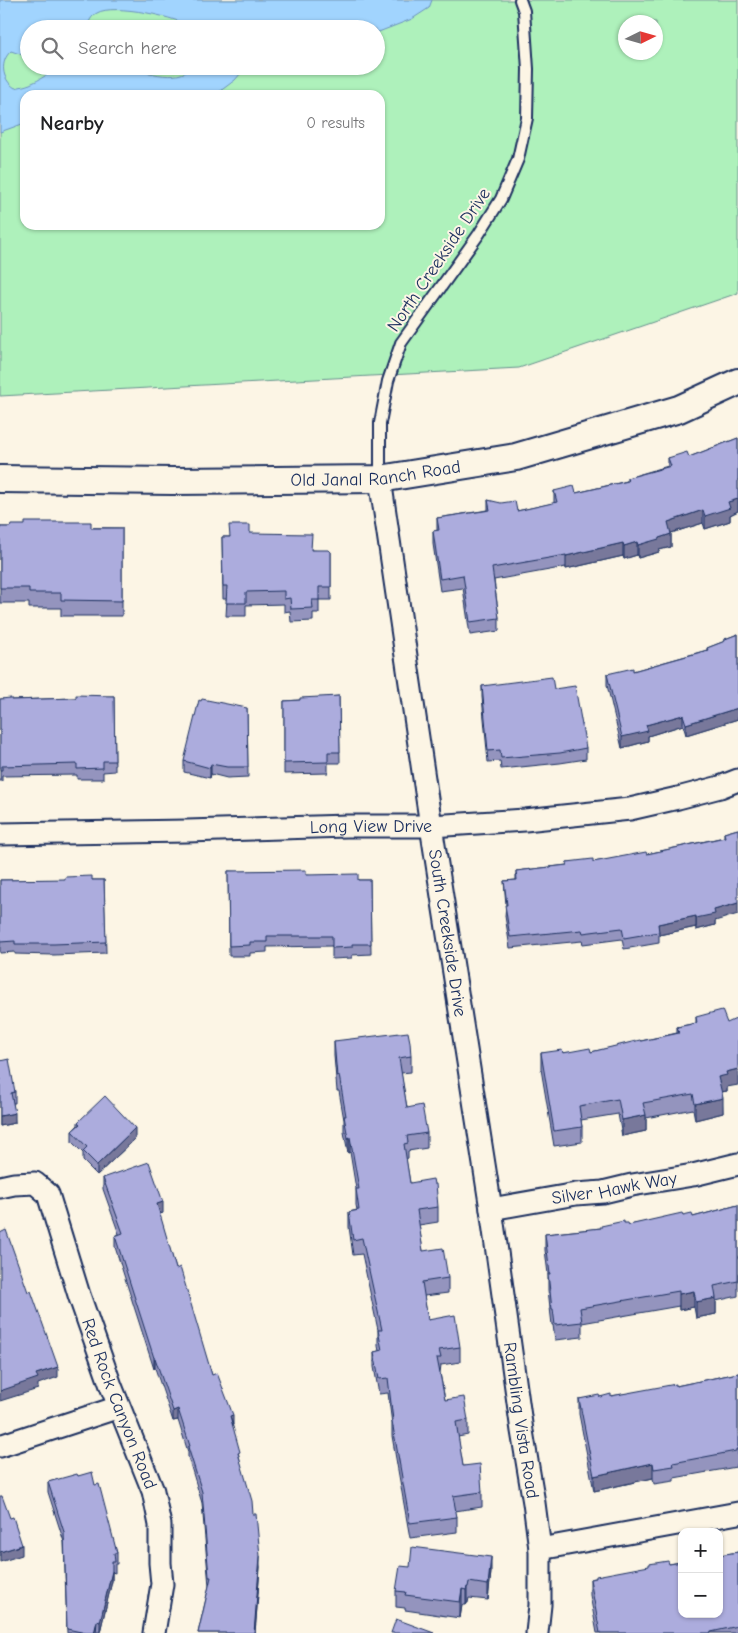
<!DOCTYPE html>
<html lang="en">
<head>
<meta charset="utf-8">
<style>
	:root { --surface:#fff; --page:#f6f6f6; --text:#202124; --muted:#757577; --line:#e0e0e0 }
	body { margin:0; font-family:"Comic Neue",sans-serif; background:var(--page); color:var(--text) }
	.controls { position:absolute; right:15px; bottom:15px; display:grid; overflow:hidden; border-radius:10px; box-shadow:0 1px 4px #0004 }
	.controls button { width:45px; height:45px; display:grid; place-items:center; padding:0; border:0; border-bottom:1px solid var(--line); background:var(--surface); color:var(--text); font:25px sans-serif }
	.compass { position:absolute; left:618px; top:15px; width:45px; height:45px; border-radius:50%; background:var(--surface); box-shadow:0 1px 4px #0004; rotate:85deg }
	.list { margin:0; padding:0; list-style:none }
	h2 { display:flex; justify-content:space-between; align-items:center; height:65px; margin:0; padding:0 20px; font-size:21px }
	h2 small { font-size:16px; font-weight:400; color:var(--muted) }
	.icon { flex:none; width:28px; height:28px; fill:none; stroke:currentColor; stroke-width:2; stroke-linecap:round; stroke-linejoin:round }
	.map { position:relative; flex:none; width:738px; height:1633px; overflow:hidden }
	.search { position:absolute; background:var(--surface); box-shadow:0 1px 4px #0004; left:20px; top:20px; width:365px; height:55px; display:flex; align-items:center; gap:12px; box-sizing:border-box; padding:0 18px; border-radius:28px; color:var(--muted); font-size:19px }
	.panel { position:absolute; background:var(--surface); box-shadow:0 1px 4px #0004; left:20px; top:90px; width:365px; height:140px; border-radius:15px }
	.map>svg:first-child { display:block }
	.green { fill:#aef1bb; stroke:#64908c; fill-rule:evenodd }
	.water { fill:#a1d4fe; stroke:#6b92be }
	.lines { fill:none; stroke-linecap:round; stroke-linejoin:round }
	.service-casing { stroke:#1b2f5e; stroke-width:14 }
	.minor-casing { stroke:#1b2f5e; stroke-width:25 }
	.tertiary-casing { stroke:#1b2f5e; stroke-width:30 }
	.service { stroke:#fcf5e5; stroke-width:10 }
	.minor { stroke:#fcf5e5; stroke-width:21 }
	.tertiary { stroke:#fcf5e5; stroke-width:26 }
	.wall { fill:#9494be; stroke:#1b2f5e }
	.shaded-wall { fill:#78789b; stroke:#1b2f5e }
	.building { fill:#acacdd; stroke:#1b2f5e }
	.labels { text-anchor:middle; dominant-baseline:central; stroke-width:4; stroke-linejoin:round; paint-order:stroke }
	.street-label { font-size:18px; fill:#1b2f5e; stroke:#fcf5e5 }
</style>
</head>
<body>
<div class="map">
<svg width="738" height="1633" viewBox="0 0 738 1633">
	<rect width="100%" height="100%" fill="#fcf5e5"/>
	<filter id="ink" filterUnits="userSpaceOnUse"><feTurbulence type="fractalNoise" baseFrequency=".02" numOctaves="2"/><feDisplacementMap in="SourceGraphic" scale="10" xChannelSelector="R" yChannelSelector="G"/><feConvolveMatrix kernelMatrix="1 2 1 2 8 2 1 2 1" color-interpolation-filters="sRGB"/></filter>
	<g filter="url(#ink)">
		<!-- green -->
		<path class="green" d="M 0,0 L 738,0 L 738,293 L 519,368 L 0,396 ZM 626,22 L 656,22 L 656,52 L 626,52 ZM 29,29 L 376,29 L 376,66 L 29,66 ZM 25,95 L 380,95 L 380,225 L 25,225 Z"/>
		<!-- water -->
		<path class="water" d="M 0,0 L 432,0 L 429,8 L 412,19 L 376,33 L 376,29 L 194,29 C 180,17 113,3 97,13 C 91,16 88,23 87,29 L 29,29 L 29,57 L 11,51 C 0,61 1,79 15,88 C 19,87 25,86 30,84 C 40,80 50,72 61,68 C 73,64 106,65 119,66 C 141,69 177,86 193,66 L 247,66 L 235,80 L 215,95 L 25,95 L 25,123 L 0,132 Z"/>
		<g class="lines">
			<defs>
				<polyline id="service" points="380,479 380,423 388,381 401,343 479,234 501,199 518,159 527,118 528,69 524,11 520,0"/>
				<g id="minor">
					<path id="s1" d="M 380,479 L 431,826 L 491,1209 L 522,1431 L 534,1503 L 540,1549 L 540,1605 L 537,1633"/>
					<path id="s2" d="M 0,834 L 187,831 L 347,826 L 431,826 L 525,820 L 630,809 L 678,798 L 720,787 L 738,780"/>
					<path id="s3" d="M 0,1187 L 14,1184 L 35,1183 L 48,1194 L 79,1295 L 111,1386 L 153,1491 L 160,1525 L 160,1563 L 162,1584 L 154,1633"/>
					<path id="s4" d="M 491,1209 L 576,1194 L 603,1192 L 632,1185 L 693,1175 L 738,1164"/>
					<polyline points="0,1446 119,1407"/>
					<polyline points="540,1549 738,1513"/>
				</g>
				<g id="tertiary">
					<path id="s5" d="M 0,479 L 173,481 L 380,479 L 516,457 L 679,409 L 738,382"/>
				</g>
			</defs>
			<!-- service casing -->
			<use href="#service" class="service-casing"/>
			<!-- minor casing -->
			<use href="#minor" class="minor-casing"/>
			<!-- tertiary casing -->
			<use href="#tertiary" class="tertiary-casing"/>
			<!-- service -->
			<use href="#service" class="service"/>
			<!-- minor -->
			<use href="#minor" class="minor"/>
			<!-- tertiary -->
			<use href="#tertiary" class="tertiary"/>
		</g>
		<!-- wall -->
		<g class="wall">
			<polygon points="738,438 738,511 730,515 730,521 705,529 703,523 671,533 671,547 659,550 659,552 638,558 637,555 624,559 623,556 566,569 566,567 494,580 499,618 499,631 470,635 463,588 440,591 433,544 433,531 437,531 437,518 488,510 488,500 517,511 554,503 554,491 576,493 627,481 627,478 668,466 668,458 689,457"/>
			<polygon points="0,527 122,528 122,616 61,616 61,608 29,608 29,603 0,603"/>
			<polygon points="250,533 312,550 331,552 331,600 319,600 319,613 313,613 313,621 291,622 290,611 284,612 284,604 246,605 246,616 226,616 227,599 223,599 222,537 229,537"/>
			<polygon points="738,634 738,719 686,735 683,725 648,736 648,741 622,748 607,685 607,674 633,671 707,650 707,648 725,641 725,639"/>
			<polygon points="482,686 554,689 586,748 586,759 560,763 501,769 500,761 488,762 482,697"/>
			<polygon points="114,696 115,771 103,772 103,779 77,779 77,775 2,776 2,781 0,781 0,699 11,700 76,698"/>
			<polygon points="339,696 340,763 328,763 328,773 284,774 284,701 300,700"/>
			<polygon points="247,708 248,777 227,778 211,774 210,778 184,772 184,761"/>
			<polygon points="738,829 715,921 715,925 696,930 696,927 659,935 659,943 624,949 622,939 583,944 582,941 510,948 505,916 506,905 504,881 516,880 516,871 567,865 567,862 593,862 647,854 724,837 724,833"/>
			<polygon points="228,871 306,875 358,880 370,880 371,954 352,955 352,958 332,959 332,946 267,947 267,952 250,953 250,956 229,956"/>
			<polygon points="0,880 104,880 106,953 54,955 15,954 15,952 0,953"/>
			<polygon points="696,1017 727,1087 727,1091 722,1092 723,1113 695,1120 693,1109 646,1118 646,1131 622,1136 618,1114 581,1120 582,1127 582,1142 554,1146 541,1069 541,1053 591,1052 677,1033 677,1027 696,1023"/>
			<polygon points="334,1041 411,1056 411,1072 401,1073 407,1108 427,1133 427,1148 408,1151 408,1158 406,1159 410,1183 438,1207 438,1222 419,1225 423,1251 448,1278 448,1293 424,1296 428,1320 460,1347 460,1362 441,1365 440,1373 445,1400 468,1420 468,1435 458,1437 463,1466 482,1492 482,1507 455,1511 457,1517 457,1532 410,1538 392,1436 392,1424 388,1393 379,1394 374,1367 374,1352 379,1351 378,1346 378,1330 362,1254 353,1255 349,1227 349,1212 357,1210 356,1205 356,1189 350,1152 348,1153 344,1132 344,1120 339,1091 337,1091 334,1056"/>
			<polygon points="0,1061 15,1092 15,1103 13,1103 15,1123 0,1126"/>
			<polygon points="78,1122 135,1139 97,1175 83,1161 83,1153 72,1142 72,1131 78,1125"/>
			<polygon points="103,1178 163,1213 159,1214 176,1269 212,1375 232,1426 240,1460 260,1567 255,1633 198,1633 209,1586 202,1503 188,1457 188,1452 178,1420 173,1421 155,1368 154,1369 115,1247 115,1236 119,1234 103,1189"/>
			<polygon points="738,1205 738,1296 716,1301 716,1314 696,1318 694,1307 679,1310 679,1306 582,1323 582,1337 555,1340 553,1325 552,1325 548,1290 548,1274 545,1250 545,1234 601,1228 624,1223 629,1225 683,1215 693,1217"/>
			<polygon points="738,1373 738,1464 736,1464 736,1467 674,1478 674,1481 654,1484 653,1478 594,1491 579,1414 579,1399 611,1396 676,1386"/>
			<polygon points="78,1476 95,1485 117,1553 117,1564 115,1564 115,1573 112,1572 112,1581 100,1632 97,1632 96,1633 67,1633 64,1542 48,1492 48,1482"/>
			<polygon points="738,1552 738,1633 597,1633 590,1595 590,1579 669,1564"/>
			<polygon points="410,1567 491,1572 488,1600 469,1598 468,1603 467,1603 466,1605 462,1605 460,1618 405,1610 405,1608 396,1607 396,1591"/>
		</g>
		<!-- shaded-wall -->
		<g class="shaded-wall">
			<polygon points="738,499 738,511 730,515 730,521 705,529 705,516 728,502"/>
			<polygon points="703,510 703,523 668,534 668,522"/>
			<polygon points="671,534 671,547 659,550 659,552 638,558 638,545"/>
			<polygon points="637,542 637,555 624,559 624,546"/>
			<polygon points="623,543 623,556 566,569 566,556"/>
			<polygon points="738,708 738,719 686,735 686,724"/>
			<polygon points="683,715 683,725 648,736 648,741 622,748 622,737 646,725"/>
			<polygon points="211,764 211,774 210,778 210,768"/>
			<polygon points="738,903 738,914 715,921 715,925 696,930 696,918 714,910"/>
			<polygon points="696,916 696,927 659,935 658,924"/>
			<polygon points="738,1069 738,1085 727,1087 727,1091 718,1092 718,1077 726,1072"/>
			<polygon points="723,1098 723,1113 695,1120 695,1104"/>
			<polygon points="15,1113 15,1123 0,1126 0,1116"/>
			<polygon points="646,1115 646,1131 622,1136 622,1120"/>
			<polygon points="135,1128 135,1139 97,1175 97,1165"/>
			<polygon points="350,1137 350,1152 348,1153 348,1138"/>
			<polygon points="163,1202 163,1213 157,1215 157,1204"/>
			<polygon points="694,1291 694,1307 679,1310 679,1294"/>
			<polygon points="716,1298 716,1314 696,1318 696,1302"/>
			<polygon points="154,1358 155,1358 155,1368 154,1369"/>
			<polygon points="58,1367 58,1377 38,1384 38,1389 0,1401 0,1391 36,1374"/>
			<polygon points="178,1409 178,1420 173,1421 173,1411"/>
			<polygon points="233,1415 233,1425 230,1416"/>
			<polygon points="653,1463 653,1478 594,1491 594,1476"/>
			<polygon points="22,1545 22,1555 0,1562 0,1552"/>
			<polygon points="260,1556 260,1567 255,1633 254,1633"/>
			<polygon points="491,1557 491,1572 488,1600 488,1585"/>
			<polygon points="112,1571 112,1581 100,1632 100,1622"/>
			<polygon points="467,1587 467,1603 466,1605 466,1590"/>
			<polygon points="462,1589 462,1605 460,1618 460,1602"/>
			<polygon points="97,1621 96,1633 94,1633"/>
		</g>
		<!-- building -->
		<g class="building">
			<polygon points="738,438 738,499 728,502 730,508 705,516 703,510 668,522 671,534 659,538 659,539 638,545 637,542 624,546 623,543 566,556 566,555 492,568 499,618 470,622 463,575 440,579 433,531 439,530 437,518 490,510 488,500 501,503 515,501 517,511 557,502 554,491 574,486 576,493 628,481 627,478 671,466 668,458 687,452 689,457"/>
			<polygon points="25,522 91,522 91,528 122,528 122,601 61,600 61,593 29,593 29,588 0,588 0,527 10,527 11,525 25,525"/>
			<polygon points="229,525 250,525 250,533 312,534 311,550 329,550 331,552 331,587 319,587 319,600 312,600 313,608 291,609 290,598 284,599 284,591 246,592 246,603 226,603 227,586 223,586 222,537 230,537"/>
			<polygon points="738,634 738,708 686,724 683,715 646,725 648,731 622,737 607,674 633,668 633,671 708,650 707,648 725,641 725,639"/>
			<polygon points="552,677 554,689 575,686 586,748 560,753 501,758 500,750 488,751 482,686"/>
			<polygon points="76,695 114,696 115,761 103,761 103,768 77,769 77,764 2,766 2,770 0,770 0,699 11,698 11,700 76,698"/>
			<polygon points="339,696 340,752 328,752 328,762 284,763 284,701 300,700 300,698"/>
			<polygon points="202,699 247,708 248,767 227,767 211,764 210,768 184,761 199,700 201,701"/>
			<polygon points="738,829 738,903 714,910 715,914 696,918 696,916 658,924 659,932 624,938 622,928 583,933 582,930 510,937 505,905 507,905 504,881 517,880 516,871 567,865 567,862 593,859 593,862 646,852 647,854 725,837 724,833"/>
			<polygon points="306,870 306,875 358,874 358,880 370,880 371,944 352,944 352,947 332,948 332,936 267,936 267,942 250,942 250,945 229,946 228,871"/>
			<polygon points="92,876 92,880 104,880 106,942 54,944 15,944 15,941 0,942 0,880 65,879 65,877"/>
			<polygon points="722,1010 727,1023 738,1018 738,1069 726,1072 727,1075 718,1077 723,1098 695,1104 693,1094 643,1103 646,1115 622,1120 618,1099 579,1106 582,1127 554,1131 541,1053 562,1050 563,1053 590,1048 591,1052 640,1040 641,1041 679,1033 677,1027 697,1023 696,1017"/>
			<polygon points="408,1032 410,1042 411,1056 399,1058 407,1108 422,1105 427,1133 407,1136 408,1143 404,1144 410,1183 433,1179 434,1184 436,1184 438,1207 417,1210 423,1251 443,1248 448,1278 422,1282 428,1320 455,1315 460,1347 439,1350 441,1358 437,1358 445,1400 464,1397 468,1420 456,1422 463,1466 480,1464 482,1492 453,1496 457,1517 410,1523 392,1421 393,1420 388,1378 379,1379 374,1352 382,1350 378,1330 382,1330 362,1238 353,1240 349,1212 359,1210 356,1189 359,1189 350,1137 348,1138 344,1116 346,1116 339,1075 337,1076 334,1041"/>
			<polygon points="9,1059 15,1092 11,1093 15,1113 0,1116 0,1061"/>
			<polygon points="105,1096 135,1128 97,1165 83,1151 87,1147 72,1131 80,1124 78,1122"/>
			<polygon points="149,1162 163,1202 157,1204 176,1269 180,1267 212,1375 217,1373 233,1415 230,1416 240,1452 238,1453 252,1501 253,1514 256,1514 260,1556 254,1633 198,1633 211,1577 209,1577 202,1492 188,1447 190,1446 178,1409 173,1411 155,1358 154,1358 115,1236 123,1233 103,1178"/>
			<polygon points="738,1205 738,1281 714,1286 716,1298 696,1302 694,1291 679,1294 679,1291 580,1308 582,1322 555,1325 553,1309 552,1309 548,1274 550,1274 545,1234 601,1228 601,1226 624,1221 624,1223 628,1223 629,1225 682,1213 683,1215 692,1213 693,1217"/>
			<polygon points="6,1230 28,1292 31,1291 58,1367 36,1374 38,1378 0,1391 0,1233"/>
			<polygon points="738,1373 738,1449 736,1449 736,1451 673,1463 674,1466 654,1469 653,1463 594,1476 579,1399 599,1395 600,1397 611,1394 611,1396 676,1384 676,1386"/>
			<polygon points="92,1472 95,1485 99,1484 117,1553 114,1553 115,1562 112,1562 112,1571 100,1622 97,1621 94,1633 86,1633 67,1629 64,1532 48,1482 77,1474 78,1476"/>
			<polygon points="0,1496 2,1496 10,1518 13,1517 22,1545 0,1552"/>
			<polygon points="412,1547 491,1557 488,1585 469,1582 468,1587 467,1587 466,1590 462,1589 460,1602 405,1595 406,1592 396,1591 400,1566 410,1567"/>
			<polygon points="738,1552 738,1626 711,1632 711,1633 600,1633 590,1579 596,1578 596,1576 649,1566 649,1564 668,1561 669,1564 682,1562 682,1614 719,1614 719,1555"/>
			<polygon points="396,1619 434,1633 391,1633"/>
		</g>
	</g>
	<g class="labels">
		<!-- street labels -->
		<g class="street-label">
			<text transform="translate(439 260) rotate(-56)">North Creekside Drive</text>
			<text stroke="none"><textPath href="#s5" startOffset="376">Old Janal Ranch Road</textPath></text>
			<text stroke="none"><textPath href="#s2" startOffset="371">Long View Drive</textPath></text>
			<text stroke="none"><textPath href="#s1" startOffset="459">South Creekside Drive</textPath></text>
			<text stroke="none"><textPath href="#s4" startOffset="125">Silver Hawk Way</textPath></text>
			<text stroke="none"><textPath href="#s3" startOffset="274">Red Rock Canyon Road</textPath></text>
			<text stroke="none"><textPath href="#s1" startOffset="952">Rambling Vista Road</textPath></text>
		</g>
	</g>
</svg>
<div class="controls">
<button>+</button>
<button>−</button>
</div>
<svg class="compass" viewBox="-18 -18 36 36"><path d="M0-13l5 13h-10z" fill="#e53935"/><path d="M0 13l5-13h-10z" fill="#757577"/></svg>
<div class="search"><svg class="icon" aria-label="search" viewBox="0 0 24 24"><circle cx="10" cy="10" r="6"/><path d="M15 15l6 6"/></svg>Search here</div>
<section class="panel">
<h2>Nearby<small>0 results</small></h2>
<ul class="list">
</ul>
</section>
</div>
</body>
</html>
